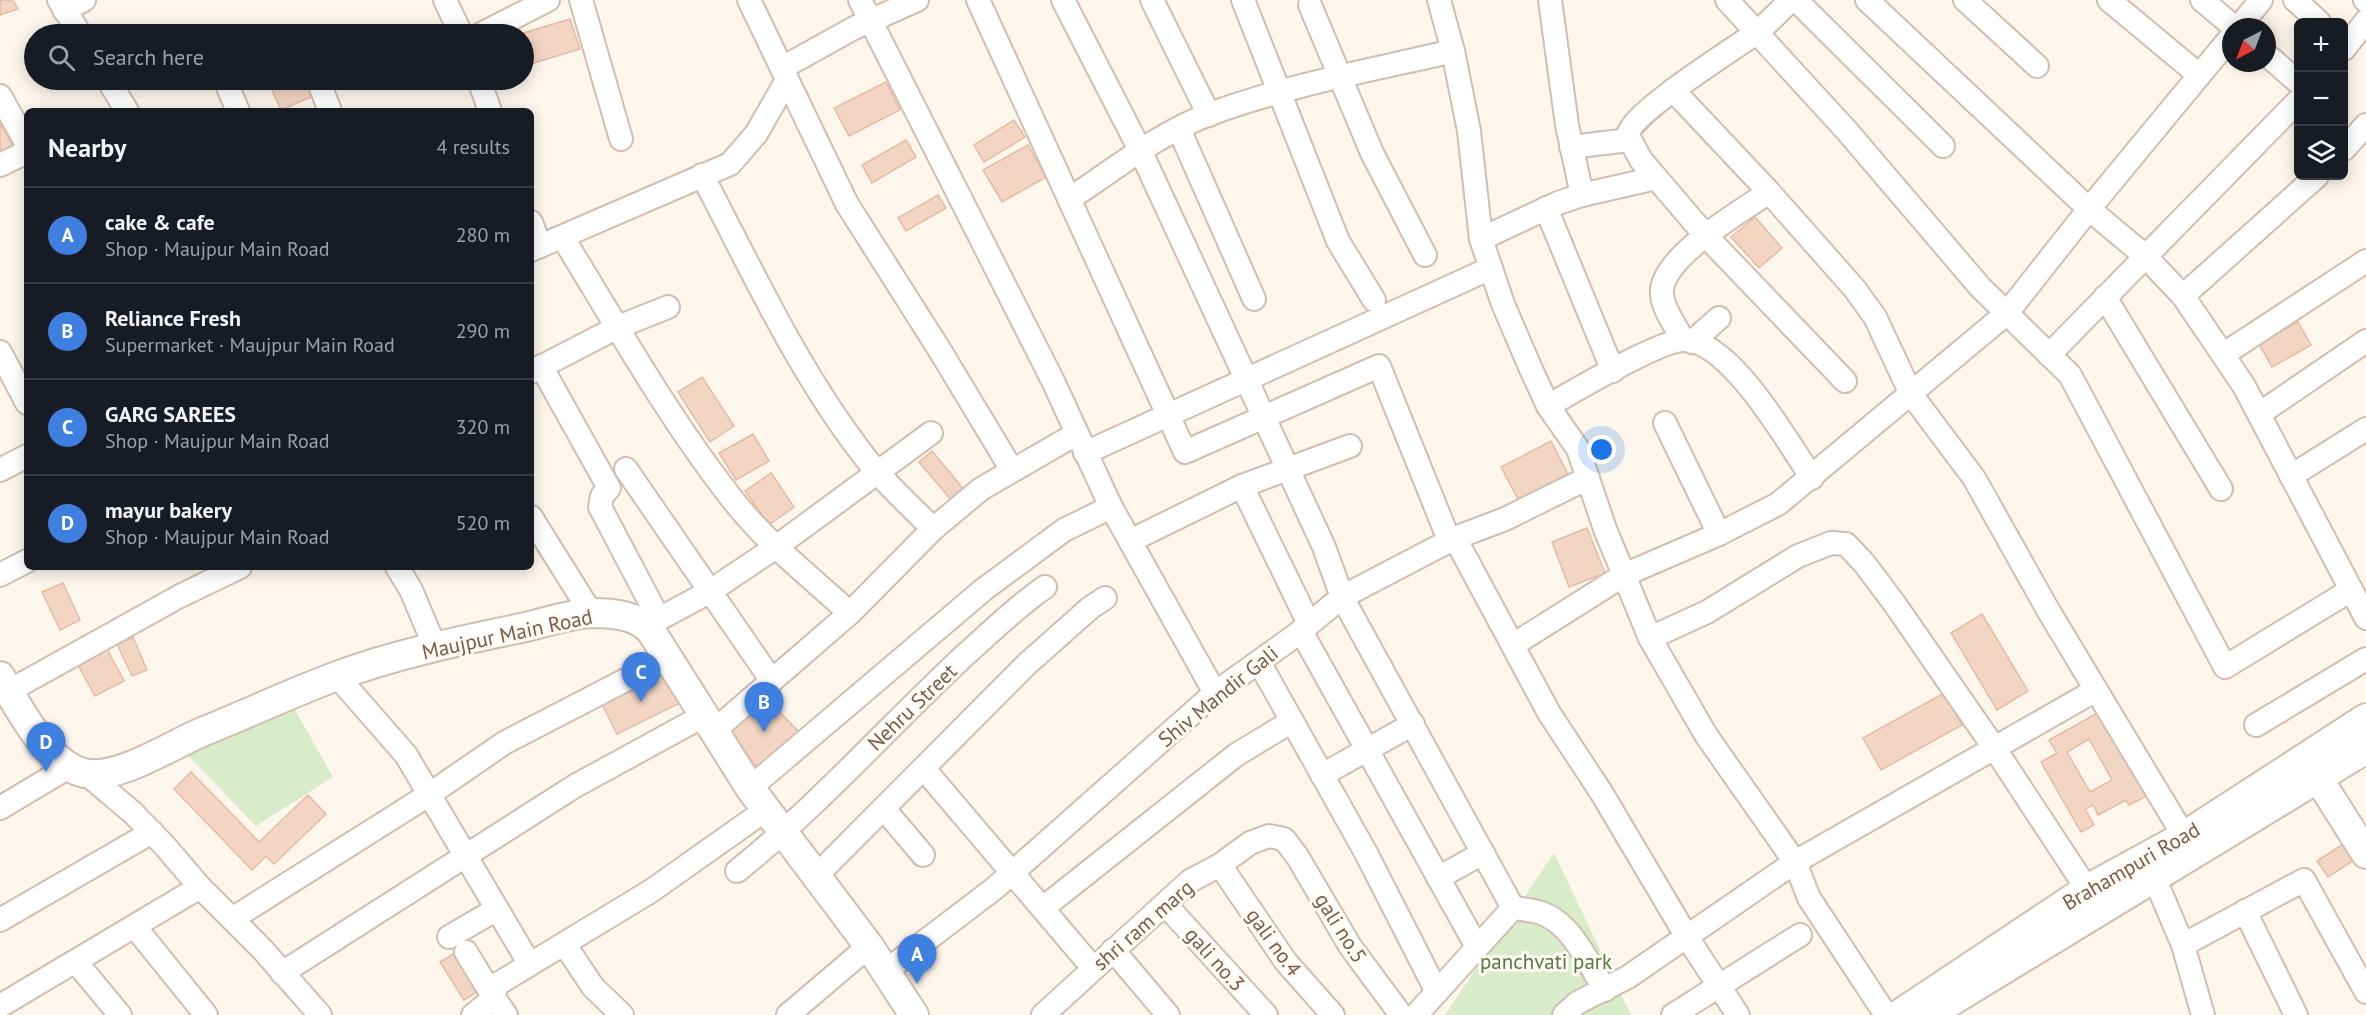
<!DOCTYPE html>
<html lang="en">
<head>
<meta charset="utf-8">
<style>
	:root { --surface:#171b24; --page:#20242c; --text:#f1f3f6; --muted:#9ea1a6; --line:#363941; --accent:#e76f51 }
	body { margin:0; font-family:"PT Sans",sans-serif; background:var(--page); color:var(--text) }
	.controls { position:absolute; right:18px; top:18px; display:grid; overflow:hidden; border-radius:9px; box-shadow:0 3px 15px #0003 }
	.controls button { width:54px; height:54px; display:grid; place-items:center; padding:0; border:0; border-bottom:2px solid var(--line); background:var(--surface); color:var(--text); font:30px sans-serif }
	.compass { position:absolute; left:2222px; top:18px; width:54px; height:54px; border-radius:50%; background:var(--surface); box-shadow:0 3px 15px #0003; rotate:222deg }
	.you { position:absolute; left:1602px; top:450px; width:21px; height:21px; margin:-15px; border:4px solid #fff; border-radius:50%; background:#1a73e8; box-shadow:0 0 0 9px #1a73e833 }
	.badge { display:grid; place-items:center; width:39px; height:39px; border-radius:50%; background:var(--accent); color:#fff; font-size:20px; font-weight:700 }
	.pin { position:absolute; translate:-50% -50px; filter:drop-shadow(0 2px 3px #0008) }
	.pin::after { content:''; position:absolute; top:32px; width:21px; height:18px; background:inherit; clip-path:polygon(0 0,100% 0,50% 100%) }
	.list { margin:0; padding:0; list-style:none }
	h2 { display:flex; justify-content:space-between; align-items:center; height:78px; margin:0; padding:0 24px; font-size:26px }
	h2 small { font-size:20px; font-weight:400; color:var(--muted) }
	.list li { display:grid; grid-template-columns:39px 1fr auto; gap:18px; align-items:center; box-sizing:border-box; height:96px; padding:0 24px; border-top:2px solid var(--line) }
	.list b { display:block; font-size:22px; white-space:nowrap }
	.list p { margin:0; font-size:20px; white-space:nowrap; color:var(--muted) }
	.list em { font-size:20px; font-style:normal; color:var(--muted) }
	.icon { flex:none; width:33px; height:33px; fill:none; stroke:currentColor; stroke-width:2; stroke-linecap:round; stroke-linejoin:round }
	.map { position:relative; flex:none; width:2366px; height:1015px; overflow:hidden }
	.search { position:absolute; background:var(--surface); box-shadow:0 3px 15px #0003; left:24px; top:24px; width:510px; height:66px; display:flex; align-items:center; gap:15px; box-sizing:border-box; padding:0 21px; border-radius:33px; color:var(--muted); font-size:22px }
	.panel { position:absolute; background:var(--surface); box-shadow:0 3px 15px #0003; left:24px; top:108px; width:510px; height:462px; border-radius:9px }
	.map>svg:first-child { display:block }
	.green { fill:#d8ecc9 }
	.building { fill:#f3d5c3; stroke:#e6bba3; stroke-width:1.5; fill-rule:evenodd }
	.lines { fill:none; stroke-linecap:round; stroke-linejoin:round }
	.minor-casing { stroke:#d1beb0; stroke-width:26 }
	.tertiary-casing { stroke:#d1beb0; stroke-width:32 }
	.minor { stroke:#fff; stroke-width:22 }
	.tertiary { stroke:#fff; stroke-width:28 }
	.labels { text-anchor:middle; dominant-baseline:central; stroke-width:6; stroke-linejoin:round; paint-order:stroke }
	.street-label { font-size:21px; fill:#7a5c4d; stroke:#fffaf3 }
	.park-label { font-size:21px; fill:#537a41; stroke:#fffaf3 }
</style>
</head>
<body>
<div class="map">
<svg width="2366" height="1015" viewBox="0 0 2366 1015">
	<rect width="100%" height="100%" fill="#fdf6ec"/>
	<!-- green -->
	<g class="green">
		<polygon points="290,701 333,777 256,826 176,743"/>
		<polygon points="1554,853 1631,1015 1445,1015"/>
	</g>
	<!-- building -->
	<g class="building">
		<polygon points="0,0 13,0 18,9 0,15"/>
		<polygon points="570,19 580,49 524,66 524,34 520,34"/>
		<polygon points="294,80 314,80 320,93 281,110 272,90"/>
		<polygon points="886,82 900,110 849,136 834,108"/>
		<polygon points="1014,120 1025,137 984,162 974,145"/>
		<polygon points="0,123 15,150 0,158"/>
		<polygon points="906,140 916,157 872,183 862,165"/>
		<polygon points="1028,145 1046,177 1002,202 983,170"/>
		<polygon points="938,195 946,208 906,231 898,218"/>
		<polygon points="1755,217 1782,248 1759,268 1731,237"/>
		<polygon points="2298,322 2311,345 2272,367 2259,344"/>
		<polygon points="702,377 734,426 710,442 678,392"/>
		<polygon points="753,434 769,461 736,480 719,453"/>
		<polygon points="1551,441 1570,478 1520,503 1501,467"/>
		<polygon points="932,451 965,491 953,502 919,462"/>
		<polygon points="771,473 794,507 769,525 745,491"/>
		<polygon points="1587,528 1605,573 1569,587 1552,542"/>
		<polygon points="63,583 80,620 60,630 42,592"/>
		<polygon points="1982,614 2028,691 1997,710 1951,633"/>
		<polygon points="133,637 147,670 132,676 117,644"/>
		<polygon points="106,647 124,681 95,696 76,661"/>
		<polygon points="664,670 680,703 617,734 601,702"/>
		<polygon points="1944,693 1962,725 1881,770 1863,738"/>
		<polygon points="764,696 804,737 763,775 726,726"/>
		<path d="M 2101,711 L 2149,795 L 2129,805 L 2126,800 L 2098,815 L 2093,805 L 2085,809 L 2094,825 L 2081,832 L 2041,762 L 2057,753 L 2049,740 ZM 2089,739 L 2112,780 L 2090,792 L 2067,752 Z"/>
		<polygon points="191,772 259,842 308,795 326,814 274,864 266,856 252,870 174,789"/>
		<polygon points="2354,837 2365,853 2328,877 2317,861"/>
		<polygon points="460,950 484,988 464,1000 440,962"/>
	</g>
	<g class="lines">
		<defs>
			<g id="minor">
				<polyline points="59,0 80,34"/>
				<polyline points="445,0 461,34"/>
				<polyline points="581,0 621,139"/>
				<polyline points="749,0 847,204 939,349 1012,470"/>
				<polyline points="860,0 1053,381 1111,507 1215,693"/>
				<polyline points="978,0 1185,452 1379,366 1449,540"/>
				<polyline points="1063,0 1141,152 1324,547 1342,597 1513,908"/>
				<polyline points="1152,0 1209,115"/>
				<polyline points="1243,0 1338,241 1374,300"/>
				<polyline points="1439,0 1453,51 1469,131 1481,239 1503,304 1530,367 1548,406 1578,449 1605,529 1650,638 1706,735 1795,862 1809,898 1886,1015"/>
				<polyline points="1550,0 1567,125 1582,195"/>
				<polyline points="1727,0 1847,131 1980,287 2070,375 2225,667 2351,590"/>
				<path d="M 1791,0 C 1778,12 1767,25 1753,35 C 1732,50 1628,115 1628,136 L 1641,160 L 1706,236 L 1845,381"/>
				<polyline points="1796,0 1943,146"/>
				<polyline points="1867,0 2089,209 2145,256 2183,296 2244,386 2366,618"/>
				<polyline points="1965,0 2037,66"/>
				<polyline points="2109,0 2199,75"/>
				<polyline points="2202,0 2234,27"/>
				<polyline points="2295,0 2319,22"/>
				<polyline points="2365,0 2366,1"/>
				<polyline points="1310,5 1372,153 1425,255"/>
				<polyline points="64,10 84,0"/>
				<polyline points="2239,27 2261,0"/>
				<polyline points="481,34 548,0"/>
				<polyline points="2344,49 2366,21"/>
				<polyline points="2267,55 2298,82"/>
				<polyline points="782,68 854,28 917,0"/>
				<polyline points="108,80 127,111"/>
				<polyline points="225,80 238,111"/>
				<polyline points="318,80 330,111"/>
				<polyline points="479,80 490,111"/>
				<polyline points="1673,90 1769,192 1854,288 1875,317 1911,394 1974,478 2048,610 2184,836"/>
				<polyline points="0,96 27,144"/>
				<polyline points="1179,129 1254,299"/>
				<polyline points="1571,147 1629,140"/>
				<polyline points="2344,149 2366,125"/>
				<polyline points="0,165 27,152"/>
				<path d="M 702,175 C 752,270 798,371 864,456 C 884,483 910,505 933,529"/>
				<path d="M 1069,199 C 1114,170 1159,133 1210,114 C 1288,85 1372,70 1453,51"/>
				<polyline points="1546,208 1613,371"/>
				<polyline points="531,222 540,246"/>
				<path d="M 563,238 C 616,324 666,414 729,495 C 763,540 808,575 850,613"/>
				<polyline points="1481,239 1558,203 1582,195 1656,178"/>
				<polyline points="531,250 730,164 756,134 787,80"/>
				<polyline points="2183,296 2317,176"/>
				<polyline points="2105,297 2221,489"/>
				<path d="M 1683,340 C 1676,326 1663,310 1662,294 C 1659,258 1742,211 1769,192"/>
				<polyline points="1692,342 1719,318"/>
				<polyline points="0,352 27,403"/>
				<polyline points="2224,354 2366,261"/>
				<polyline points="2049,355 2298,101"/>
				<polyline points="541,366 609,488 602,496 600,507 659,619"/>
				<polyline points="531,372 618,327 668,307"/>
				<path d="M 1548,406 C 1572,392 1661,340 1684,340 C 1731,341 1787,441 1812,478"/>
				<polyline points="2259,414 2366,341"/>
				<polyline points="1665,423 1719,534"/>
				<polyline points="1085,453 1491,268"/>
				<polyline points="626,469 772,681"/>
				<polyline points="0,470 27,456"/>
				<polyline points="2291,476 2366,429"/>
				<polyline points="1242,486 1350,446"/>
				<polyline points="531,517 591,613"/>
				<polyline points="1455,538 1549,713 1601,792 1687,937 1738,1015"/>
				<polyline points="1130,541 1242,486 1309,624"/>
				<polyline points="397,567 411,590 435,647"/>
				<polyline points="0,575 27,561"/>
				<polyline points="646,626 709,592 776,547 931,433"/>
				<polyline points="1301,631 1477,947"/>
				<polyline points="1650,638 1707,612 1798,556 1831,543 1846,544 1864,563 1894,603 1995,749 2087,889"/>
				<polyline points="1513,645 1624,575 1719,534 1778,504 2007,313 2089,209 2231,37"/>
				<polyline points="1259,662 1366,853 1437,992"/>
				<polyline points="337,676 406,755 529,963"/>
				<polyline points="9,691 180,596 240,567"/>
				<polyline points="2256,725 2366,659"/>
				<polyline points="715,730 850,613 933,529 981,489 1076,434"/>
				<polyline points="924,769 1093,968"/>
				<polyline points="87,774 133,813 164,845 200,887 263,950 320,1015"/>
				<polyline points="1322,775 1413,724"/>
				<polyline points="750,788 983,590 1064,530 1111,507"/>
				<polyline points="0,808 67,768"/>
				<polyline points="884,809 923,855"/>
				<polyline points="1220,865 1286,962 1333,1015"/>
				<path d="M 737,871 C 819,805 888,727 965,655 C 991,632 1016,607 1045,587"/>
				<polyline points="817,875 1027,664 1090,608 1105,598"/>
				<polyline points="2154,877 2183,945 2203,1015"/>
				<polyline points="1438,878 1483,853"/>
				<polyline points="1165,904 1266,1015"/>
				<polyline points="1043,908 1236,755 1292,721"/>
				<polyline points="2245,911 2296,1015"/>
				<polyline points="232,919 430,794 504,743 668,658"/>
				<polyline points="0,920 152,832"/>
				<polyline points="135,927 206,1015"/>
				<polyline points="449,937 497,909"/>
				<polyline points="565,945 593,987 622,1015"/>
				<polyline points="2183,945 2304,880 2366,992"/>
				<polyline points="1113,950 1168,1015"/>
				<polyline points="466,952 494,998 473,1015"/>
				<polyline points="76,962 120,1015"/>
				<polyline points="886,971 995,888 1215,693 1296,635 1342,597 1455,538 1505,519 1588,478"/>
				<polyline points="282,973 575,786 705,715"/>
				<polyline points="0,1006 200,887"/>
				<polyline points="506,1015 494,998 496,985 651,891 767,809"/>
				<polyline points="788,1015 869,946"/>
				<polyline points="1043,1015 1190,881 1220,865 1250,843 1269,836 1284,839 1297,856 1350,946 1401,1015"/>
				<path d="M 1416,1015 L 1513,908 C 1522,909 1533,910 1541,913 C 1572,923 1589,965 1605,990"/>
				<polyline points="1564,1015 1577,1003 1628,977 1795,862 2096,690"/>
				<polyline points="1673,1015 1800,935"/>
			</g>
			<g id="tertiary">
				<path d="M 0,676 C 18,707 47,764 84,773 C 117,781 171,745 202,732 C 247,714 291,693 337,676 C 396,654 459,641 521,628 C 544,623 569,614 592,613 C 614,613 636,615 651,631 L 750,788 L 869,946 L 914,1015"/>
				<polyline points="2318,778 2366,854"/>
				<polyline points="1937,1010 2366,749"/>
				<polyline points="1898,1015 2087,889 2184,836 2366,718"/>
			</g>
		</defs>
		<!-- minor casing -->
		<use href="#minor" class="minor-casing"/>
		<!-- tertiary casing -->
		<use href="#tertiary" class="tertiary-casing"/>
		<!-- minor -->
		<use href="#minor" class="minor"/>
		<!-- tertiary -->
		<use href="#tertiary" class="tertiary"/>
	</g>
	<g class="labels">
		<!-- street labels -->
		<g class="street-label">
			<text transform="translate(507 634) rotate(-12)">Maujpur Main Road</text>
			<text transform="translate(1218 696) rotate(-39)">Shiv Mandir Gali</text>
			<text transform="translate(912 707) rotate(-44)">Nehru Street</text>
			<text transform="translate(2131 866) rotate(-30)">Brahampuri Road</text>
			<text transform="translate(1143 925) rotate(-41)">shri ram marg</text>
			<text transform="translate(1341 928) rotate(58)">gali no.5</text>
			<text transform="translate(1274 942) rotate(54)">gali no.4</text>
			<text transform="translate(1215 959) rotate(48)">gali no.3</text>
		</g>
		<!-- park labels -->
		<g class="park-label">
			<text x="1546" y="961">panchvati park</text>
		</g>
	</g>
</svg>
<div class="controls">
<button>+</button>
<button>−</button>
<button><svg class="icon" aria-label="layers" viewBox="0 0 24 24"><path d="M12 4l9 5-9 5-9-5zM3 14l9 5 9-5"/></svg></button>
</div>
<svg class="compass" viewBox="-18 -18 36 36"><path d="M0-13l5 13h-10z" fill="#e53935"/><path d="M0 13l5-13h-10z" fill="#9ea1a6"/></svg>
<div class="you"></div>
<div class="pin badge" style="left:917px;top:984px;background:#3f7fe0">A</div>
<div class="pin badge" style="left:764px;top:732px;background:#3f7fe0">B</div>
<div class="pin badge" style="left:641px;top:702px;background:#3f7fe0">C</div>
<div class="pin badge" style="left:46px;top:772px;background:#3f7fe0">D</div>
<div class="search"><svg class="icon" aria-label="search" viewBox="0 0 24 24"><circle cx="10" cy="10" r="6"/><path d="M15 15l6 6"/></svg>Search here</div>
<section class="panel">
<h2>Nearby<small>4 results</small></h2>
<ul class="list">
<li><span class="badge" style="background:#3f7fe0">A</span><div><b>cake &amp; cafe</b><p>Shop · Maujpur Main Road</p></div><em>280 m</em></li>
<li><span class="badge" style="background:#3f7fe0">B</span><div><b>Reliance Fresh</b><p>Supermarket · Maujpur Main Road</p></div><em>290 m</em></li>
<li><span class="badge" style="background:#3f7fe0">C</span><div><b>GARG SAREES</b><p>Shop · Maujpur Main Road</p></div><em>320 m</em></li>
<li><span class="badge" style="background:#3f7fe0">D</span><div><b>mayur bakery</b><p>Shop · Maujpur Main Road</p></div><em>520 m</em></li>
</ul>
</section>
</div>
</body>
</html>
